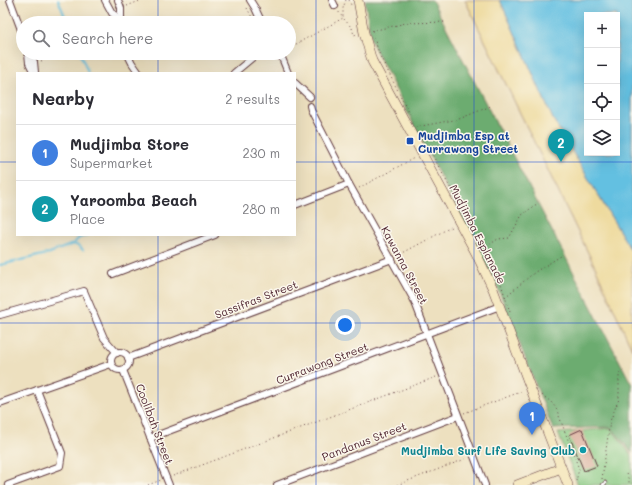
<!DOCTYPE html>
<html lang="en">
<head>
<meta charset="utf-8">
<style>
	:root { --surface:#fff; --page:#f2f2f3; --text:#2b2b33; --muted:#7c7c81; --line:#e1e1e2; --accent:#b5179e }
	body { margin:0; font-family:Mali,sans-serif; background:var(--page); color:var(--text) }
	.controls { position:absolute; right:12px; top:12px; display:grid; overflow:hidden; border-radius:0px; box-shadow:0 4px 16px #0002 }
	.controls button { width:36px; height:36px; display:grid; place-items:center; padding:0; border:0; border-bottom:1px solid var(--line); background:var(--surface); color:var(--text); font:20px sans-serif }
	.you { position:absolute; left:345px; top:325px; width:14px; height:14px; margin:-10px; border:3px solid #fff; border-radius:50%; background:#1a73e8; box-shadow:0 0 0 6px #1a73e833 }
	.badge { display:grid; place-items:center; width:26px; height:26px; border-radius:50%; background:var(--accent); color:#fff; font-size:13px; font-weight:700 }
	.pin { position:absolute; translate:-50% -33px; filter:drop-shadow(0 1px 2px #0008) }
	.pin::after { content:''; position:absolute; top:21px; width:14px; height:12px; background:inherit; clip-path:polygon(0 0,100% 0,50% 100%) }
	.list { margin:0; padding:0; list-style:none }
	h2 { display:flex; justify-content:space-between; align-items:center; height:52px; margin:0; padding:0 16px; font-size:17px }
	h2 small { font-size:13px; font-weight:400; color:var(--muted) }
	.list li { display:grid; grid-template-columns:26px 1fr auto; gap:12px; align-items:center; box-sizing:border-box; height:56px; padding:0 16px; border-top:1px solid var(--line) }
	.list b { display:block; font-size:15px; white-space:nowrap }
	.list p { margin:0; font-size:13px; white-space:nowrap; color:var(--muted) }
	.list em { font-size:13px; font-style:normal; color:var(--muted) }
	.icon { flex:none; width:22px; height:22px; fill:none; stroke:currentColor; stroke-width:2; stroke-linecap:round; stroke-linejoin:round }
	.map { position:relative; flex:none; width:632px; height:485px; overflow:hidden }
	.search { position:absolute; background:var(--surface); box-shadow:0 4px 16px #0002; left:16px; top:16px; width:280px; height:44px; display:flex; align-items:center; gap:10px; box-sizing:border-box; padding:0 14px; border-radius:22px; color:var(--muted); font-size:15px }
	.panel { position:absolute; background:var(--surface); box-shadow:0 4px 16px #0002; left:16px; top:72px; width:280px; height:164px; border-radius:0px }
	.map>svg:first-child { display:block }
	.green { fill:#86c881; stroke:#687456 }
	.forest { fill:#6cac6f; stroke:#5b664d }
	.sand { fill:#eeda9e; stroke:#9c7c64 }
	.water { fill:#63c0e1; stroke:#567086; fill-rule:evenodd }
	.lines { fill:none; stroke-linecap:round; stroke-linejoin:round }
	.stream { stroke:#63c0e1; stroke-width:2 }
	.building { fill:#d6a693 }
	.lane-casing { stroke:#623c41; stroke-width:4.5 }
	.street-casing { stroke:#623c41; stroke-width:8 }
	.secondary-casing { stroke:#623c41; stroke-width:10 }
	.path { stroke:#623c41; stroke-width:1; stroke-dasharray:1 3; stroke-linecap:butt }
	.lane { stroke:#fff; stroke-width:3 }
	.street { stroke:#fff; stroke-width:6 }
	.secondary { stroke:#f6e9c3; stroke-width:9 }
	.grid { fill:none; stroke:#1d4ed8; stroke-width:1; stroke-opacity:0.55 }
	.transit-dot { fill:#1a4fb4; stroke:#fbf7ec; stroke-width:1.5 }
	.culture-dot { fill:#0f9aa8; stroke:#fbf7ec; stroke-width:1.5 }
	.labels { text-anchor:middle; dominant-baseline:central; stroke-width:3; stroke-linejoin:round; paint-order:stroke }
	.transit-label { font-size:11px; font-weight:bold; fill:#164399; stroke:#fbf7ec; text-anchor:start }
	.street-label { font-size:11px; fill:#4a1f2b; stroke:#fbf7ec }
	.culture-label { font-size:11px; font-weight:bold; fill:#0d838f; stroke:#fbf7ec; text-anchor:end }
</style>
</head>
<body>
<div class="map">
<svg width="632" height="485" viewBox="0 0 632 485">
	<rect width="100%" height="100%" fill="#fbf7ec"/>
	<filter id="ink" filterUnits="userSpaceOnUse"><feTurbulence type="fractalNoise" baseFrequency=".025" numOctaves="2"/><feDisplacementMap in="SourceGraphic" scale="8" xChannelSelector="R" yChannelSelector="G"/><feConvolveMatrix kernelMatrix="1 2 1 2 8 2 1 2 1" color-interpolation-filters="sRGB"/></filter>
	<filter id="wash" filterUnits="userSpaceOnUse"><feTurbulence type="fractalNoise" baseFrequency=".012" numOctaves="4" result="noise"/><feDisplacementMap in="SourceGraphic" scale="16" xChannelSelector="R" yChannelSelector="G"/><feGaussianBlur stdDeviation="0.9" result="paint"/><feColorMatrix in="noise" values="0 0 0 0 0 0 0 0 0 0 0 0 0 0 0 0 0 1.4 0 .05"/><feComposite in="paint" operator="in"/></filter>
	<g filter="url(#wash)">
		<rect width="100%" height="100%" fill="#ede0bf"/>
		<!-- green -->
		<polygon class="green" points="611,428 632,456 632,485 578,485 558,433"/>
		<!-- forest -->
		<polygon class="forest" points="365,0 432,0 632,385 632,453 611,427 553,429 499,291 371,41"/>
		<!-- sand -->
		<polygon class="sand" points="465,0 500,0 553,119 632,252 632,349 595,267"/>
		<!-- water -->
		<path class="water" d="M 500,0 L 632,0 L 632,252 L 553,119 ZM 587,15 L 617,15 L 617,153 L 587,153 Z"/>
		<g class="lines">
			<!-- stream -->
			<g class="stream">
				<polyline points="58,0 68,23"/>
				<polyline points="80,53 88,73"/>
				<polyline points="74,243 79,238 88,235"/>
				<polyline points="0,265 47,254 73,244 79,246 83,250"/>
			</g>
		</g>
		<g id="blocks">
			<!-- building -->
			<polygon class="building" points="582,429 597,466 584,471 569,435"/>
		</g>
	</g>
	<g filter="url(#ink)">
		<use href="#blocks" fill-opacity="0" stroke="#623c41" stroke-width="1"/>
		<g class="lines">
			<defs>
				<polyline id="lane" points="603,485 605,483"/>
				<g id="street">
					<polyline points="10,0 23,35"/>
					<polyline points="105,0 112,13 120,19"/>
					<polyline points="118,0 121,8 121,23"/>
					<polyline points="250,0 255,8 262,23"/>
					<polyline points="332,0 335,6"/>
					<polyline points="28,53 29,63 34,73"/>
					<polyline points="30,53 34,62 35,72"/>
					<polyline points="127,53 132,63 139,73"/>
					<polyline points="280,53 288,73"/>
					<polyline points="234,73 258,53"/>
					<polyline points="295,83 310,97"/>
					<polyline points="310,106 311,110 349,184 414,300 485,485"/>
					<polyline points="295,205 349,184"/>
					<polyline points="113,274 215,235"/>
					<polyline points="0,315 84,291 104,338 117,353"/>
					<circle cx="120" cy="361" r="9"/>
					<polyline points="128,358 392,259"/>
					<polyline points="123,370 169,485"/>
					<polyline points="0,403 111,364"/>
					<polyline points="150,438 500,306"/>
					<polyline points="8,485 60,466 62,453 37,390"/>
					<polyline points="277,485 458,416"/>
				</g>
				<g id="secondary">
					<polyline points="358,0 364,33 372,61 476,253 493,289 530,387 568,485"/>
					<polyline points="517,485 561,468"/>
				</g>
			</defs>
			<!-- lane casing -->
			<use href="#lane" class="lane-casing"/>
			<!-- street casing -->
			<use href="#street" class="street-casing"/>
			<!-- secondary casing -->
			<use href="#secondary" class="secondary-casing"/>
			<!-- path -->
			<g class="path">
				<polyline points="346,0 343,8 343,18 352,28 354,35 357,34"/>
				<polyline points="349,0 351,5"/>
				<polyline points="127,6 142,0"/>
				<polyline points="247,8 254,21"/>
				<polyline points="372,31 406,23 447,22"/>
				<polyline points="374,38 380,56 410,114"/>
				<polyline points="289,48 343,18 338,11"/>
				<polyline points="41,61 60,53"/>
				<polyline points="416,127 459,119 491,106"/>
				<polyline points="427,145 473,230"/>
				<polyline points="359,188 416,157"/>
				<polyline points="483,249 498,239 509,238 522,215 538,203"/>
				<polyline points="397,256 453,226"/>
				<polyline points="490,263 501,284 510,312"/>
				<polyline points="505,297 535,272 561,256"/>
				<polyline points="542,395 551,402 556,408 579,469 576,481"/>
				<polyline points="464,413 523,391"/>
				<polyline points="626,474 629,480 629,485"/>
				<polyline points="173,476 436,377"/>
				<polyline points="602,479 610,421 619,399 619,374 625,369"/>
				<polyline points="148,485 161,480"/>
				<polyline points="397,485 468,458"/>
			</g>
			<!-- lane -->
			<use href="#lane" class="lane"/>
			<!-- street -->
			<use href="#street" class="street"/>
			<!-- secondary -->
			<use href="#secondary" class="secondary"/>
		</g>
	</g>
	<!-- grid -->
	<path class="grid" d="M 158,0 L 158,23M 316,0 L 316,485M 474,0 L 474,485M 158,53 L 158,73M 0,162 L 17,162M 295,162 L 632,162M 158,235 L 158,485M 0,323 L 632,323"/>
	<!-- markers -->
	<rect class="transit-dot" x="406" y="137" width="8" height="8" rx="2"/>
	<circle class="culture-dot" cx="583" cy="450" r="4"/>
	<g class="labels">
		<!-- transit labels -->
		<g class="transit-label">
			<text x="418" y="135">Mudjimba Esp at<tspan x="418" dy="13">Currawong Street</tspan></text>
		</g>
		<!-- street labels -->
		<g class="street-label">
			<text transform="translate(478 234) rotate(63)">Mudjimba Esplanade</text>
			<text transform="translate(405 265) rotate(62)">Kawanna Street</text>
			<text transform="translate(256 299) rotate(-21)">Sassifras Street</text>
			<text transform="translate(322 363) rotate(-21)">Currawong Street</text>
			<text transform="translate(155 424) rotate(69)">Coolibah Street</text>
			<text transform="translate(364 441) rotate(-21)">Pandanus Street</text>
		</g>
		<!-- culture labels -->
		<g class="culture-label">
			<text x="575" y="450">Mudjimba Surf Life Saving Club</text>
		</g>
	</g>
</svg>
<div class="controls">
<button>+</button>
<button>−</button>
<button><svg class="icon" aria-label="locate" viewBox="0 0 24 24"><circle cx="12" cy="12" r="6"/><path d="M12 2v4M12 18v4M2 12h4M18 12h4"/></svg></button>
<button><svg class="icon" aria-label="layers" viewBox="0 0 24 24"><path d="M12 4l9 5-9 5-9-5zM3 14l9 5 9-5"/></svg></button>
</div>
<div class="you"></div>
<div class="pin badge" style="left:532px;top:435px;background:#3f7fe0">1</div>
<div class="pin badge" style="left:561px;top:162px;background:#0f9aa8">2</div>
<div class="search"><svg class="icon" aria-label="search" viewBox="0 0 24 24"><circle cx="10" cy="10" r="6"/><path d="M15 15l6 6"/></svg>Search here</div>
<section class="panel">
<h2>Nearby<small>2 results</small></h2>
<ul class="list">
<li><span class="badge" style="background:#3f7fe0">1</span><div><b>Mudjimba Store</b><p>Supermarket</p></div><em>230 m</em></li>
<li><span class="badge" style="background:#0f9aa8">2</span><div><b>Yaroomba Beach</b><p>Place</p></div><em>280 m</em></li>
</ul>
</section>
</div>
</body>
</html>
